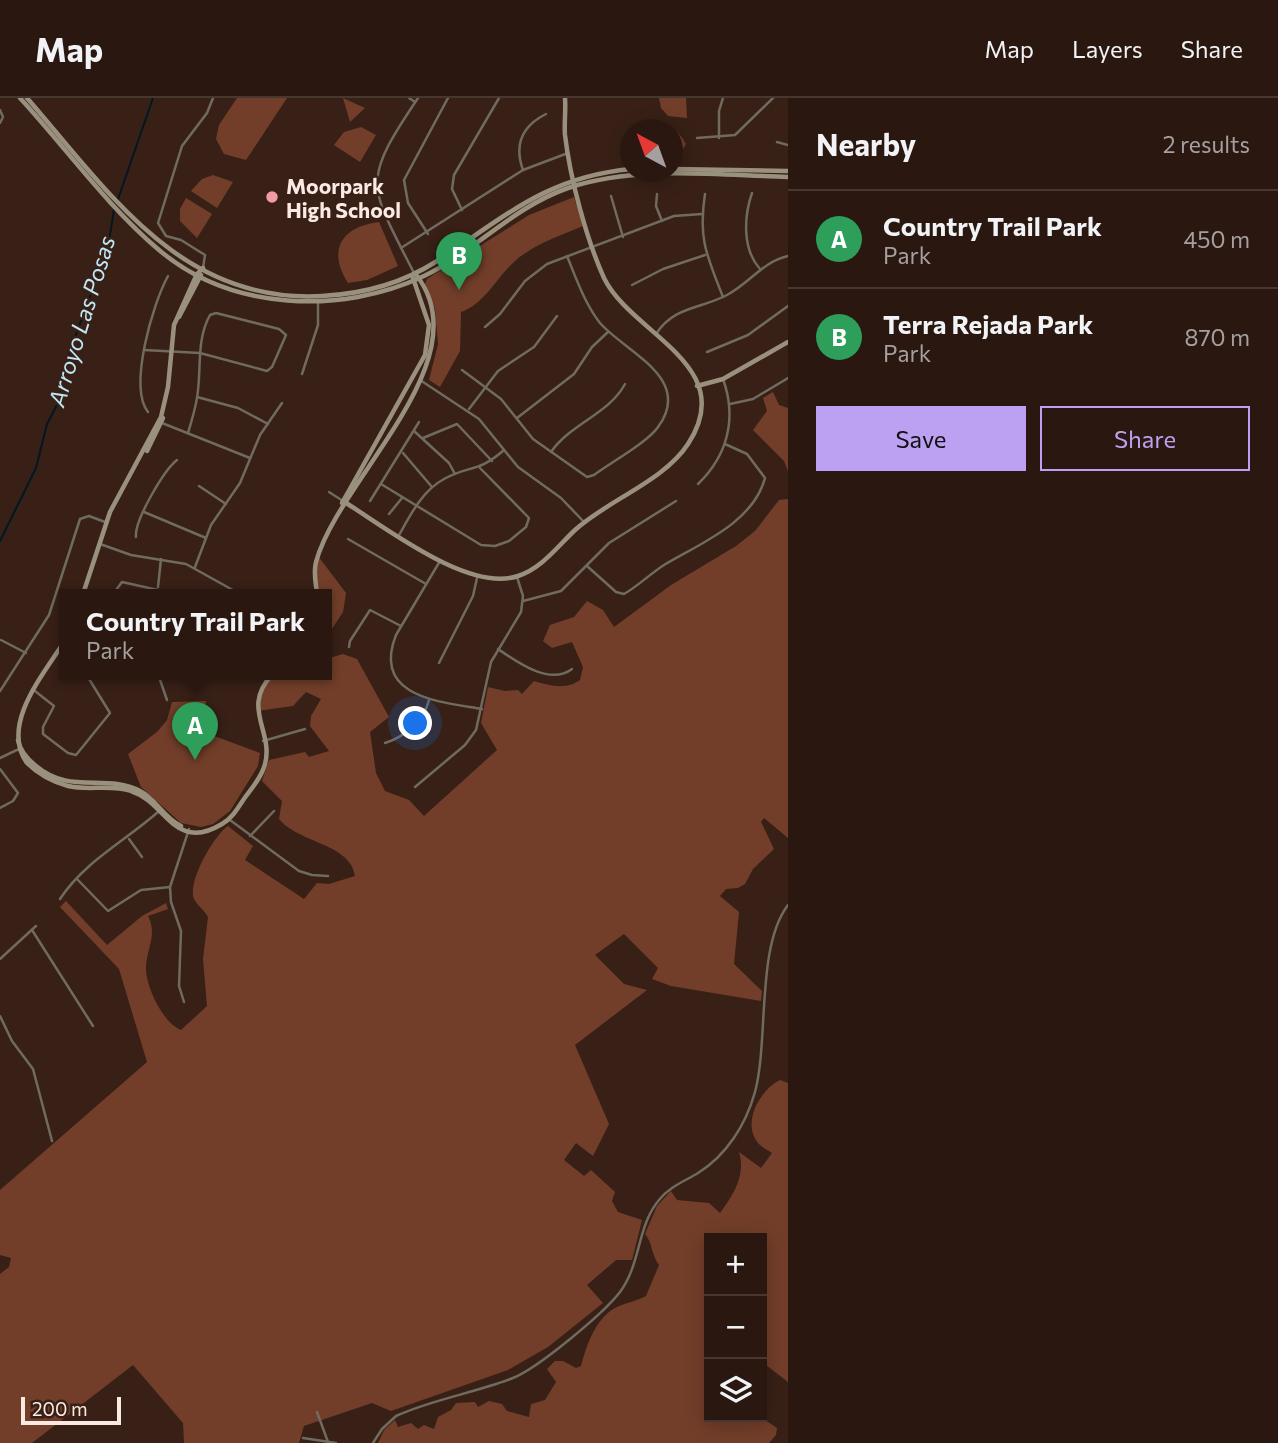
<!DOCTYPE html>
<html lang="en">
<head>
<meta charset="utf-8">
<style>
	:root { --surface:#2a1810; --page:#322119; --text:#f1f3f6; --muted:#a5a09f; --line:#463730; --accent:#bca0f2 }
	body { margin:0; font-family:Commissioner,sans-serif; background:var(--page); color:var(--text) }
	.controls { position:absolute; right:21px; bottom:21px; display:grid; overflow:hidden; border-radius:0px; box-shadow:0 4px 18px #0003 }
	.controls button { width:63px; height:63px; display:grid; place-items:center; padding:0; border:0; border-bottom:2px solid var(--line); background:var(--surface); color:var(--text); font:35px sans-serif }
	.compass { position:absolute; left:620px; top:21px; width:63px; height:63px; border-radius:50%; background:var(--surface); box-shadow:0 4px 18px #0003; rotate:319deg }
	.scale { position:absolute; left:21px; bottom:18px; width:100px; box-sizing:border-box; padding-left:7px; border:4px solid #fbe9e3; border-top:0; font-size:19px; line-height:24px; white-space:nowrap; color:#fbe9e3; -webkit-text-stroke:5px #382016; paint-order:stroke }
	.you { position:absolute; left:416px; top:626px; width:24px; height:24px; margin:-18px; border:5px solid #fff; border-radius:50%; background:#1a73e8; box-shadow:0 0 0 10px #1a73e833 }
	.badge { display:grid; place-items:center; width:46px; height:46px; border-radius:50%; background:var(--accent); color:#fff; font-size:23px; font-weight:700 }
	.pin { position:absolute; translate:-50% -58px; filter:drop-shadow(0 2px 4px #0008) }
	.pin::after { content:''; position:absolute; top:37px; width:24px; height:21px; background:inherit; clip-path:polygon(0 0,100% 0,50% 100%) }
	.popup { position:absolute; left:59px; top:491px; width:273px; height:91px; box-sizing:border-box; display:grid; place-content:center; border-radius:0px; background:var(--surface); filter:drop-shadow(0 2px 5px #0005); font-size:23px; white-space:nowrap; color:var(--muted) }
	.popup b { font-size:26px; color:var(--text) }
	.popup::after { content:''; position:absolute; left:50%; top:100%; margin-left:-14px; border:14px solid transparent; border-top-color:var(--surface) }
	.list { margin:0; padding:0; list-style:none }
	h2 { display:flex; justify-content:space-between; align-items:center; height:91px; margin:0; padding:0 28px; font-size:30px }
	h2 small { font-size:23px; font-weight:400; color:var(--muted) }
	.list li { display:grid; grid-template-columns:46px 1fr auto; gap:21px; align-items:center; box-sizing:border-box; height:98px; padding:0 28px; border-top:2px solid var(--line) }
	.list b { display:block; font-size:26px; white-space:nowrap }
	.list p { margin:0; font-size:23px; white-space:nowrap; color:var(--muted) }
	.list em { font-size:23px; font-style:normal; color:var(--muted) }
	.actions { display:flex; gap:14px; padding:21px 28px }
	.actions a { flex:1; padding:16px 0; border:2px solid var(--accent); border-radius:0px; text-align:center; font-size:24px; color:var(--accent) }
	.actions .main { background:var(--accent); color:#111 }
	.icon { flex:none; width:38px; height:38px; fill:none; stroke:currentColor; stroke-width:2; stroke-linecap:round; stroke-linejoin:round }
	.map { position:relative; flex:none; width:788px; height:1345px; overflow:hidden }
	header { display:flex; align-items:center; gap:42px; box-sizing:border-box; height:98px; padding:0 35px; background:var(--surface); border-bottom:2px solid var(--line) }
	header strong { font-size:33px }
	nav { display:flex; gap:38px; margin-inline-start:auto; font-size:24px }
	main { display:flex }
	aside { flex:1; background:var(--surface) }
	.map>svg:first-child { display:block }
	.green { fill:#723e29 }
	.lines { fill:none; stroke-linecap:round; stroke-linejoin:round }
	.stream { stroke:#011820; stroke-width:2 }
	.street { stroke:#706a5f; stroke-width:2.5 }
	.secondary { stroke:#9a907e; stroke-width:4.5 }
	.poi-dot { fill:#f49aa5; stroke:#382016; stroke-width:2.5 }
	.labels { text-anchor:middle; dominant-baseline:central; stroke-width:5; stroke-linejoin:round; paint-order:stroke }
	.poi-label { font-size:21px; font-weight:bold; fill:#fbe9e3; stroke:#382016; text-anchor:start }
	.water-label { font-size:23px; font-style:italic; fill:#bfe7f6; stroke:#382016 }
</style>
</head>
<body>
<header>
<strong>Map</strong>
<nav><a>Map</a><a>Layers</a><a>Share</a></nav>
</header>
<main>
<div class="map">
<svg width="788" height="1345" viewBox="0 0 788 1345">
	<rect width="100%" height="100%" fill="#382016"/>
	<!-- green -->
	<g class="green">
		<polygon points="237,0 287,0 246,62 224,56 216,41 219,27"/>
		<polygon points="343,0 365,10 350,24"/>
		<polygon points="659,0 686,0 687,20 668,18 661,10"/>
		<path d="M 657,28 C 671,28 679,33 686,46 L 680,56 L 673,57 L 673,32 L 658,31 Z"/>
		<polygon points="361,29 376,37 360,64 334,47 344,34"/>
		<polygon points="213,77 233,84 217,110 191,93 202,81"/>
		<path d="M 574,99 L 583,128 C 560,138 534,146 515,163 C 496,180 485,206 461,214 L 460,253 L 440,289 L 429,282 L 438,246 L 435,211 L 425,186 L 427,181 L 529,117 Z"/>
		<polygon points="186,100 212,116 197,140 180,123 180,111"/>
		<path d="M 379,124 L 398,168 L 367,182 L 348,185 C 327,152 341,129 379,124 Z"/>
		<polygon points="773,294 779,307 788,310 788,373 784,363 753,332 767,313 763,300"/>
		<path d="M 788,401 L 788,740 L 764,720 L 761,724 L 774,751 L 753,771 L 745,786 L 738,790 L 726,791 L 720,798 L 739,814 L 734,866 L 762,893 L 761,903 L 671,888 L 652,881 L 658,870 L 624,836 L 595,857 L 624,886 L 647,892 L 575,947 L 609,1026 L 593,1058 L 576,1045 L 564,1062 L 584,1078 L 591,1072 L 615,1094 L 612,1103 L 618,1114 L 642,1122 L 632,1162 L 616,1162 L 587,1187 L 603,1205 L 548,1249 L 508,1272 L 391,1313 L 372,1305 L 304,1328 L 299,1345 L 184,1345 L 183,1325 L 133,1267 L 32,1345 L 0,1345 L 0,1176 L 9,1169 L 11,1160 L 0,1157 L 0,1092 L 147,964 L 119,871 L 60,809 L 66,803 L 107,847 L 142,818 L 166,805 L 168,811 L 148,818 C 158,838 146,850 146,871 C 146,889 163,925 181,932 L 207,908 L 203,861 L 208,819 C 205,813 197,807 194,801 C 187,784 214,737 228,728 L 253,748 L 245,762 L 304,801 L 317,785 L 329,786 L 355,778 C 350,745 300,746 279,721 L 282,703 L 262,683 L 269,662 L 305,654 L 309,659 L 329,653 L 310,628 L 311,618 L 321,601 L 306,594 L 293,608 L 257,613 L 258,601 L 273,576 L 326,576 L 326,561 L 343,556 L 357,561 L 389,619 L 370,634 L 376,675 L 385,693 L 409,702 L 424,718 L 497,652 L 481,625 L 488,589 L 505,593 L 518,592 L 522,596 L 534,583 C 550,588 566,592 580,582 L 583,569 L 572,544 L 552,550 L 543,543 L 550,527 L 574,519 L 587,503 L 603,512 L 614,529 L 671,487 L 736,448 L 755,433 L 779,402 Z"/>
		<polygon points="318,458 346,495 343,514 326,540 326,496 317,496 314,476"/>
		<polygon points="206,603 201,633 260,655 258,668 230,713 213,726 201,729 181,725 141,689 128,656 157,634 167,622 172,604"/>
		<path d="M 780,982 L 788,985 L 788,1284 L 762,1264 L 762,1140 L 709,1140 L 709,1319 L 761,1319 L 777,1330 L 776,1337 L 769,1345 L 378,1345 L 384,1332 L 395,1322 L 398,1329 L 411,1325 L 418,1331 L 424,1327 L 434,1331 L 438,1319 L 451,1312 L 456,1305 L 475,1304 L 478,1309 L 489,1303 L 502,1306 L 507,1313 L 529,1319 L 531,1306 L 545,1302 L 556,1284 L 547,1271 L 555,1263 L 563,1263 L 576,1270 L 581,1268 C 587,1246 596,1218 619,1208 C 628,1204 637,1203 646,1198 L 659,1167 C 651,1156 653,1146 645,1136 L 657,1108 L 671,1093 L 677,1102 L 709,1105 L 720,1115 C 734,1096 746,1077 739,1054 L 761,1070 L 772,1055 C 768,1052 761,1049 758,1045 C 741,1024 761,991 780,982 Z"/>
	</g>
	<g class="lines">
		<!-- stream -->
		<g class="stream">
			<polyline points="117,104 153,0"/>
			<polyline points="0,443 36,370 47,326 59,303 66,264 108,149 114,112"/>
		</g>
		<!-- street -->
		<g class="street">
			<polyline points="409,0 415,4"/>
			<polyline points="0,12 3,19 0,25"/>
			<polyline points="697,40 735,37 773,0"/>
			<polyline points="719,40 719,13 723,0"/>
			<polyline points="777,44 788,47"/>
			<path d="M 523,72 C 514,47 522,28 546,16"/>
			<path d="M 752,95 C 744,118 742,151 760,171"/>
			<polyline points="657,96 656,108 662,123"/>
			<path d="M 705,96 C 698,141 707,158 723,199"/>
			<polyline points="611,98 623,139"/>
			<polyline points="462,112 452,91 454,77 499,0"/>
			<polyline points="428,136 408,105 404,82 448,0"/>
			<polyline points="401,150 523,72 568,55"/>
			<polyline points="203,170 205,157 181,142 166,138 158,125 182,48 207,15 213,0"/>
			<path d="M 414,175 C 369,86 360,86 418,0"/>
			<polyline points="632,187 663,171 705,157"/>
			<polyline points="485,229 500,216 525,183 547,166 674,118 702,116"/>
			<path d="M 656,236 C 674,208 701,211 727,197 C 750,185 762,164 788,158"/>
			<path d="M 144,252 L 200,255 L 267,273 L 272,269 L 286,237 L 279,231 L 216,215 L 210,217 C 197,240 201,267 198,292 C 197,307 192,321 188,335"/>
			<polyline points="707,254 748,237 788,208"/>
			<path d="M 462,272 L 501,301 L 533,341 L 587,379 L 594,377 C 610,365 648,344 658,329 C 694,280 625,254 600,225 C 585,206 576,180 567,158"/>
			<polyline points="302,276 318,227 318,202"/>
			<polyline points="420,282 479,321 518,369 561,400 584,424"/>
			<polyline points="197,299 238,310 268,326"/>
			<polyline points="730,306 753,301 788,280"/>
			<polyline points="469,311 498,273 534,249 557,218"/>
			<path d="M 148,314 C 128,289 153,205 168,178"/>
			<polyline points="517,320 574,276 592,249 608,234"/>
			<polyline points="162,325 250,360"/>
			<polyline points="414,333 449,365 455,376"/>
			<polyline points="423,340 457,326 492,363"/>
			<path d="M 551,354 C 570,326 609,316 625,286"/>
			<polyline points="403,355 432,389"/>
			<polyline points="381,386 481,447 495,448 509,443 526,429 529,420 480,370"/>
			<path d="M 698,386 C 728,357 737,320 723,281"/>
			<polyline points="199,388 226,406"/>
			<polyline points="329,394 343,403"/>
			<polyline points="370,403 419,324"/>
			<polyline points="144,414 206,440"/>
			<polyline points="389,416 402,400"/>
			<path d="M 399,437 C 411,416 422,393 444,381 C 469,367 478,375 504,352"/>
			<path d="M 136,439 C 134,423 164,372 177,362"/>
			<polyline points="348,441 426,486"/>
			<polyline points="100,446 131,457 186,466 240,496"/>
			<path d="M 440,463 L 396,537 C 371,600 442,604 482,611"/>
			<path d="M 587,468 L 616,494 L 624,496 C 638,488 650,476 664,467 C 699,446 753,425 765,380 L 747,356 L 725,346"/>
			<polyline points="195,469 211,427 240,385 260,337 282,305"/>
			<polyline points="158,489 161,461"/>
			<polyline points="113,496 122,484 176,496"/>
			<polyline points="523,503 561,493 609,445 676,403"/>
			<polyline points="1,542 26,555"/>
			<polyline points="349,549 350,543 370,512 401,528"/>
			<path d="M 498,551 C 517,564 550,588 572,571"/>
			<polyline points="439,565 473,498 477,480"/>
			<polyline points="158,576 167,602"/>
			<polyline points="0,593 49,517 80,421 89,418 105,424"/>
			<polyline points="35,593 54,608 43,629 43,636 68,655 76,657 110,615 86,576"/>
			<polyline points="263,643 305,631"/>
			<path d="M 385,645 C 405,639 424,622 429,602"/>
			<polyline points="0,660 19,651"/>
			<polyline points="0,671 18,695 13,703 0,710"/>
			<polyline points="415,689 465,647 476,632 491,564 521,514 523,498 517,479"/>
			<polyline points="230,722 299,773 312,777 328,778"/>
			<polyline points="250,738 274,713"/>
			<polyline points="129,741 142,759"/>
			<polyline points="78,782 108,813 141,792 170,789"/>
			<path d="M 60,801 C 84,764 125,743 158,714"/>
			<polyline points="32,832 93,928"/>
			<polyline points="0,861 36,828"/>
			<polyline points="184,904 179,888 181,833 171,804 170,789 189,731"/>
			<polyline points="0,918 12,943 33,971 52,1043"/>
			<polyline points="317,1314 328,1344"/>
			<polyline points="303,1340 336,1345"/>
			<path d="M 373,1345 L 382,1331 L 396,1318 C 433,1301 475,1295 513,1280 C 538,1270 603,1216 620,1194 C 641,1166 637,1128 659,1102 C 669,1089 685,1083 698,1075 C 727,1057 746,1026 755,994 C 769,941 756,849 788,807"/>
		</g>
		<!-- secondary -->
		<g class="secondary">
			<path d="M 20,0 C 66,50 107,108 159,152 C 231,213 341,217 424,178 C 474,154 513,109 568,90 C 638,67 715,77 788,79"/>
			<path d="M 27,0 C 109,94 181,206 322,198 C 362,196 403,185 437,163 C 505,119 546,79 631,71"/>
			<polyline points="673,71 788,73"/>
			<polyline points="179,219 201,177"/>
			<polyline points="697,288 723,281 788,244"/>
			<polyline points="147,353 163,320"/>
			<path d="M 343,403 C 385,429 469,495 518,478 C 542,470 557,449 575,432 C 608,402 664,383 688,346 C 740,267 631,236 604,180 C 586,140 570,80 565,37 C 564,25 566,12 565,0"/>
			<polyline points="342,405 425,257 429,227 413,180"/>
			<polyline points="83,496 110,414 161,319 168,289 174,227 197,176 203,170"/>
			<path d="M 317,496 C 316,485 313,475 316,464 C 338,382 482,263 417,178"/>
			<path d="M 64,544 C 43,577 0,627 27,665 C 38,676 53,684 68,688 C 88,693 111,686 131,693 C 166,704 174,755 222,726 C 233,720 239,708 246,698 C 253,689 262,678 265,666 C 274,633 240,609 273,576"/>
			<path d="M 18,642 C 20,653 27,661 36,668 C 70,697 106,675 140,693 C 156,701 164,720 181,728"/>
		</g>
	</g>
	<!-- markers -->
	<circle class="poi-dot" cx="272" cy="99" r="7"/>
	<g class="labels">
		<!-- poi labels -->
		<g class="poi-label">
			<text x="286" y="87">Moorpark<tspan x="286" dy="24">High School</tspan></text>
		</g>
		<!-- water labels -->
		<g class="water-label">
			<text transform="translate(81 223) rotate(-73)">Arroyo Las Posas</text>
		</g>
	</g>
</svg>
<div class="controls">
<button>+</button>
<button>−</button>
<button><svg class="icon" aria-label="layers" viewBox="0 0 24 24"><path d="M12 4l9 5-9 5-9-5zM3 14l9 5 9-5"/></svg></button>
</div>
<svg class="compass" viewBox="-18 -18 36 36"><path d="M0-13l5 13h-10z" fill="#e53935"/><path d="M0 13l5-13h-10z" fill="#a5a09f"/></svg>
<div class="scale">200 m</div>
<div class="you"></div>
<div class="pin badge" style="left:195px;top:662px;background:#2e9e5b">A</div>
<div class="popup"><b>Country Trail Park</b>Park</div>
<div class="pin badge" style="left:459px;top:192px;background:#2e9e5b">B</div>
</div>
<aside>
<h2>Nearby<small>2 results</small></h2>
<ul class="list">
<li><span class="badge" style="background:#2e9e5b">A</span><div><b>Country Trail Park</b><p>Park</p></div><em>450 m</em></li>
<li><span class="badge" style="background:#2e9e5b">B</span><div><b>Terra Rejada Park</b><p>Park</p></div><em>870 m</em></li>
</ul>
<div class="actions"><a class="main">Save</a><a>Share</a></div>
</aside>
</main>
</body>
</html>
